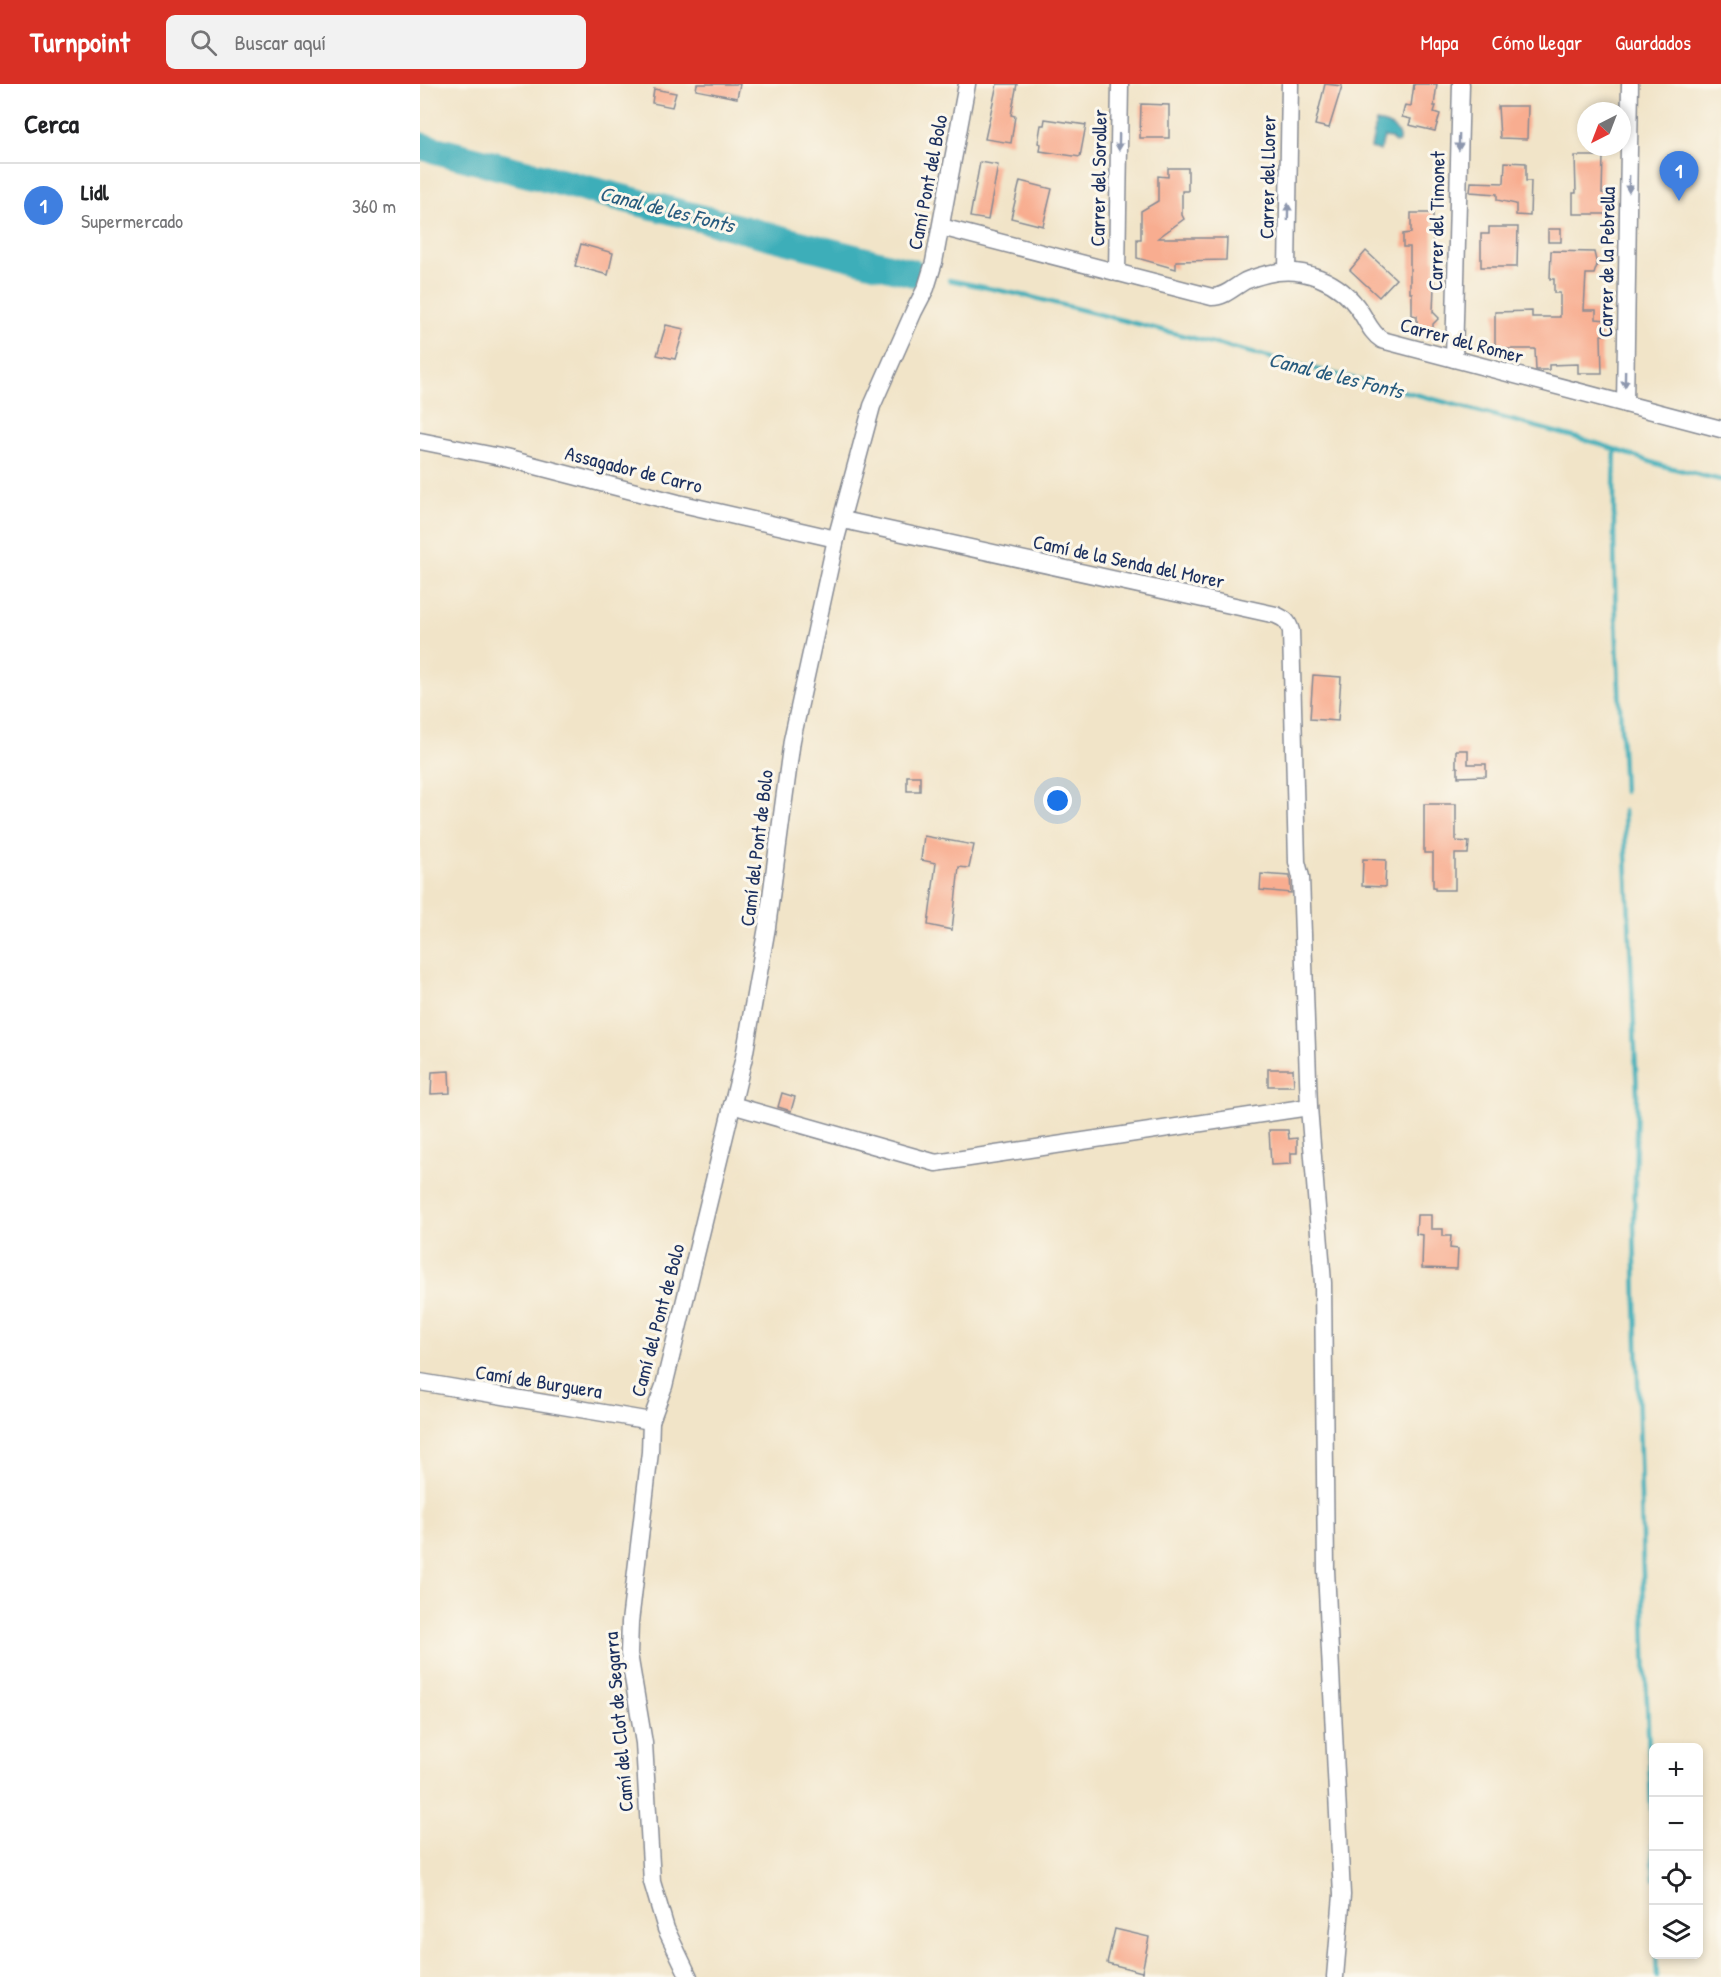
<!DOCTYPE html>
<html lang="es">
<head>
<meta charset="utf-8">
<style>
	:root { --surface:#fff; --page:#f2f2f2; --text:#202124; --muted:#757577; --line:#e0e0e0; --accent:#d93025 }
	body { margin:0; font-family:"Patrick Hand",sans-serif; background:var(--page); color:var(--text) }
	.controls { position:absolute; right:18px; bottom:18px; display:grid; overflow:hidden; border-radius:9px; box-shadow:0 3px 9px #0003 }
	.controls button { width:54px; height:54px; display:grid; place-items:center; padding:0; border:0; border-bottom:2px solid var(--line); background:var(--surface); color:var(--text); font:30px sans-serif }
	.compass { position:absolute; left:1157px; top:18px; width:54px; height:54px; border-radius:50%; background:var(--surface); box-shadow:0 3px 9px #0003; rotate:222deg }
	.you { position:absolute; left:638px; top:717px; width:21px; height:21px; margin:-15px; border:4px solid #fff; border-radius:50%; background:#1a73e8; box-shadow:0 0 0 9px #1a73e833 }
	.badge { display:grid; place-items:center; width:39px; height:39px; border-radius:50%; background:var(--accent); color:#fff; font-size:20px; font-weight:700 }
	.pin { position:absolute; translate:-50% -50px; filter:drop-shadow(0 2px 3px #0008) }
	.pin::after { content:''; position:absolute; top:32px; width:21px; height:18px; background:inherit; clip-path:polygon(0 0,100% 0,50% 100%) }
	.list { margin:0; padding:0; list-style:none }
	h2 { display:flex; justify-content:space-between; align-items:center; height:78px; margin:0; padding:0 24px; font-size:26px }
	h2 small { font-size:20px; font-weight:400; color:var(--muted) }
	.list li { display:grid; grid-template-columns:39px 1fr auto; gap:18px; align-items:center; box-sizing:border-box; height:84px; padding:0 24px; border-top:2px solid var(--line) }
	.list b { display:block; font-size:22px; white-space:nowrap }
	.list p { margin:0; font-size:20px; white-space:nowrap; color:var(--muted) }
	.list em { font-size:20px; font-style:normal; color:var(--muted) }
	.icon { flex:none; width:33px; height:33px; fill:none; stroke:currentColor; stroke-width:2; stroke-linecap:round; stroke-linejoin:round }
	.map { position:relative; flex:none; width:1301px; height:1893px; overflow:hidden }
	header { display:flex; align-items:center; gap:36px; box-sizing:border-box; height:84px; padding:0 30px; background:var(--accent); color:#fff }
	header strong { font-size:28px }
	nav { display:flex; gap:33px; margin-inline-start:auto; font-size:21px }
	.search { width:420px; height:54px; background:var(--page); display:flex; align-items:center; gap:15px; box-sizing:border-box; padding:0 21px; border-radius:9px; color:var(--muted); font-size:22px }
	main { display:flex }
	aside { flex:1; background:var(--surface) }
	.map>svg:first-child { display:block }
	.water { fill:#3eaeb9; stroke:#2c6e8c; stroke-width:1.5 }
	.lines { fill:none; stroke-linecap:round; stroke-linejoin:round }
	.stream { stroke:#3eaeb9; stroke-width:4.5 }
	.river { stroke:#3eaeb9; stroke-width:28 }
	.building { fill:#f8ad90 }
	.street-casing { stroke:#868a93; stroke-width:19 }
	.street { stroke:#fff; stroke-width:16 }
	.oneway { fill:#8d97ae }
	.labels { text-anchor:middle; dominant-baseline:central; stroke-width:6; stroke-linejoin:round; paint-order:stroke }
	.street-label { font-size:20px; fill:#1b2f5e; stroke:#fbf7ec }
	.water-label { font-size:21px; font-style:italic; fill:#275b7e; stroke:#fbf7ec }
</style>
</head>
<body>
<header>
<strong>Turnpoint</strong>
<div class="search"><svg class="icon" aria-label="search" viewBox="0 0 24 24"><circle cx="10" cy="10" r="6"/><path d="M15 15l6 6"/></svg>Buscar aquí</div>
<nav><a>Mapa</a><a>Cómo llegar</a><a>Guardados</a></nav>
</header>
<main>
<aside>
<h2>Cerca<small></small></h2>
<ul class="list">
<li><span class="badge" style="background:#3f7fe0">1</span><div><b>Lidl</b><p>Supermercado</p></div><em>360 m</em></li>
</ul>
</aside>
<div class="map">
<svg width="1301" height="1893" viewBox="0 0 1301 1893">
	<rect width="100%" height="100%" fill="#fbf7ec"/>
	<filter id="ink" filterUnits="userSpaceOnUse"><feTurbulence type="fractalNoise" baseFrequency=".0167" numOctaves="2"/><feDisplacementMap in="SourceGraphic" scale="12" xChannelSelector="R" yChannelSelector="G"/><feConvolveMatrix kernelMatrix="1 2 1 2 8 2 1 2 1" color-interpolation-filters="sRGB"/></filter>
	<filter id="wash" filterUnits="userSpaceOnUse"><feTurbulence type="fractalNoise" baseFrequency=".008" numOctaves="4" result="noise"/><feDisplacementMap in="SourceGraphic" scale="24" xChannelSelector="R" yChannelSelector="G"/><feGaussianBlur stdDeviation="1.35" result="paint"/><feColorMatrix in="noise" values="0 0 0 0 0 0 0 0 0 0 0 0 0 0 0 0 0 1.4 0 .05"/><feComposite in="paint" operator="in"/></filter>
	<g filter="url(#wash)">
		<rect width="100%" height="100%" fill="#f1e4c8"/>
		<!-- water -->
		<path class="water" d="M 956,38 C 968,40 981,44 979,58 L 975,59 L 971,54 L 964,53 L 960,67 L 951,64 Z"/>
		<g class="lines">
			<!-- stream -->
			<g class="stream">
				<polyline points="529,196 607,212 1002,312 1176,359 1243,382 1301,396"/>
				<path d="M 1195,365 C 1191,479 1199,594 1204,708"/>
				<polyline points="1204,727 1217,1009 1214,1140 1225,1568 1234,1795"/>
				<polyline points="1236,1870 1237,1893"/>
			</g>
			<!-- river -->
			<polyline class="river" points="0,62 493,189"/>
		</g>
		<g id="blocks">
			<!-- building -->
			<g class="building">
				<polygon points="277,0 320,0 317,14 276,6"/>
				<polygon points="577,0 597,0 591,31 595,32 591,59 565,55"/>
				<polygon points="905,0 922,2 909,44 895,41"/>
				<polygon points="994,0 1017,0 1014,22 1016,22 1014,28 1020,30 1015,47 989,41 991,35 982,33 985,21 991,22"/>
				<polygon points="234,5 256,9 252,23 232,19"/>
				<polygon points="721,20 749,21 749,54 720,54"/>
				<polygon points="1078,22 1108,22 1107,55 1080,54"/>
				<polygon points="625,35 666,41 660,73 620,67 621,60 618,59 621,41 624,41"/>
				<polygon points="1155,72 1183,72 1182,109 1189,110 1189,130 1153,130 1153,109 1156,109"/>
				<polygon points="560,78 578,81 568,136 550,133"/>
				<polygon points="1085,78 1106,79 1106,97 1111,97 1110,132 1096,131 1096,120 1077,116 1077,110 1050,108 1051,98 1084,99"/>
				<polygon points="748,84 768,84 768,107 762,107 762,131 764,135 738,154 807,154 806,176 756,177 756,185 717,174 717,155 721,155 721,127 738,117 738,92 748,93"/>
				<polygon points="600,97 632,105 623,142 591,134"/>
				<polygon points="991,129 1013,129 1013,176 1015,176 1013,228 1019,234 1013,240 1013,248 997,247 997,232 992,231 992,209 990,209 990,163 983,163 983,150 991,149"/>
				<polygon points="1069,143 1098,143 1097,183 1061,183 1061,150 1069,150"/>
				<rect x="1128" y="145" width="13" height="13"/>
				<polygon points="161,160 193,169 188,191 155,182"/>
				<polygon points="946,167 976,195 959,213 930,186"/>
				<polygon points="1131,167 1174,168 1177,181 1174,190 1166,190 1164,226 1176,226 1176,235 1187,236 1186,251 1181,251 1182,289 1158,289 1158,280 1129,281 1129,286 1116,286 1115,265 1075,265 1075,228 1112,227 1112,233 1140,233 1140,209 1134,209 1134,195 1130,195"/>
				<polygon points="246,241 264,245 255,275 237,271"/>
				<polygon points="893,591 921,593 918,637 890,635"/>
				<polygon points="1036,666 1048,666 1048,680 1066,680 1066,692 1038,693 1038,683 1036,683"/>
				<rect x="487" y="692" width="13" height="15"/>
				<polygon points="1004,720 1036,720 1036,757 1049,758 1048,770 1035,770 1035,806 1015,806 1015,803 1013,803 1013,769 1004,769"/>
				<polygon points="504,752 554,761 549,784 539,783 532,846 508,841 516,779 501,776"/>
				<polygon points="943,775 966,776 965,803 942,802"/>
				<polygon points="841,790 870,792 871,809 840,806"/>
				<polygon points="848,985 873,985 874,1002 848,1002"/>
				<polygon points="29,987 30,1009 11,1010 12,988"/>
				<polygon points="362,1009 375,1013 371,1027 358,1023"/>
				<polygon points="849,1046 868,1046 869,1055 877,1054 877,1069 871,1069 871,1080 851,1081"/>
				<polygon points="997,1131 1011,1131 1011,1145 1023,1145 1023,1152 1031,1152 1030,1164 1038,1165 1037,1185 1002,1184 1003,1151 996,1150"/>
				<polygon points="695,1845 729,1853 722,1888 687,1879"/>
			</g>
		</g>
	</g>
	<g filter="url(#ink)">
		<use href="#blocks" fill-opacity="0" stroke="#868a93" stroke-width="1.5"/>
		<g class="lines">
			<defs>
				<g id="street">
					<path d="M 521,143 L 792,213 C 805,213 814,203 825,197 C 832,194 839,192 847,190 C 882,181 920,197 940,227 C 947,237 951,249 962,256 L 1301,345"/>
					<polyline points="867,186 870,0"/>
					<polyline points="697,189 700,0"/>
					<polyline points="1034,275 1041,0"/>
					<polyline points="1205,320 1210,0"/>
					<polyline points="0,357 85,374 258,419 416,455"/>
					<path d="M 423,436 L 856,531 C 865,535 868,537 871,547 L 877,778 L 881,793 L 889,1023 L 903,1199 L 906,1486 L 922,1811 L 915,1893"/>
					<polyline points="312,1021 516,1079 889,1023"/>
					<polyline points="0,1298 231,1337"/>
					<polyline points="269,1893 246,1845 232,1798 224,1659 209,1570 210,1538 230,1368 231,1337 244,1302 324,973 347,843 372,656 416,455 452,322 494,227 506,204 514,178 547,0"/>
				</g>
			</defs>
			<!-- street casing -->
			<use href="#street" class="street-casing"/>
			<!-- street -->
			<use href="#street" class="street"/>
		</g>
		<!-- one-way arrows -->
		<defs><path id="oneway-solid" d="M-6-.8H1V-3.2L6.5 0L1 3.2V.8H-6Z" transform="scale(1.5)"/></defs>
		<g class="oneway">
			<use href="#oneway-solid" transform="translate(699 58) rotate(91)"/>
			<use href="#oneway-solid" transform="translate(1039 58) rotate(91)"/>
			<use href="#oneway-solid" transform="translate(1209 100) rotate(91)"/>
			<use href="#oneway-solid" transform="translate(868 128) rotate(-89)"/>
			<use href="#oneway-solid" transform="translate(1205 295) rotate(91)"/>
		</g>
	</g>
	<g class="labels">
		<!-- street labels -->
		<g class="street-label">
			<text transform="translate(847 93) rotate(-89)">Carrer del Llorer</text>
			<text transform="translate(678 94) rotate(-89)">Carrer del Soroller</text>
			<text transform="translate(507 98) rotate(-79)">Camí Pont del Bolo</text>
			<text transform="translate(1016 137) rotate(-89)">Carrer del Timonet</text>
			<text transform="translate(1186 178) rotate(-89)">Carrer de la Pebrella</text>
			<text transform="translate(1042 256) rotate(15)">Carrer del Romer</text>
			<text transform="translate(214 385) rotate(14)">Assagador de Carro</text>
			<text transform="translate(709 477) rotate(12)">Camí de la Senda del Morer</text>
			<text transform="translate(336 764) rotate(-83)">Camí del Pont de Bolo</text>
			<text transform="translate(237 1236) rotate(-75)">Camí del Pont de Bolo</text>
			<text transform="translate(119 1297) rotate(9)">Camí de Burguera</text>
			<text transform="translate(198 1638) rotate(-95)">Camí del Clot de Segarra</text>
		</g>
		<!-- water labels -->
		<g class="water-label">
			<text transform="translate(247 125) rotate(14)">Canal de les Fonts</text>
			<text transform="translate(916 291) rotate(14)">Canal de les Fonts</text>
		</g>
	</g>
</svg>
<div class="controls">
<button>+</button>
<button>−</button>
<button><svg class="icon" aria-label="locate" viewBox="0 0 24 24"><circle cx="12" cy="12" r="6"/><path d="M12 2v4M12 18v4M2 12h4M18 12h4"/></svg></button>
<button><svg class="icon" aria-label="layers" viewBox="0 0 24 24"><path d="M12 4l9 5-9 5-9-5zM3 14l9 5 9-5"/></svg></button>
</div>
<svg class="compass" viewBox="-18 -18 36 36"><path d="M0-13l5 13h-10z" fill="#e53935"/><path d="M0 13l5-13h-10z" fill="#757577"/></svg>
<div class="you"></div>
<div class="pin badge" style="left:1259px;top:117px;background:#3f7fe0">1</div>
</div>
</main>
</body>
</html>
